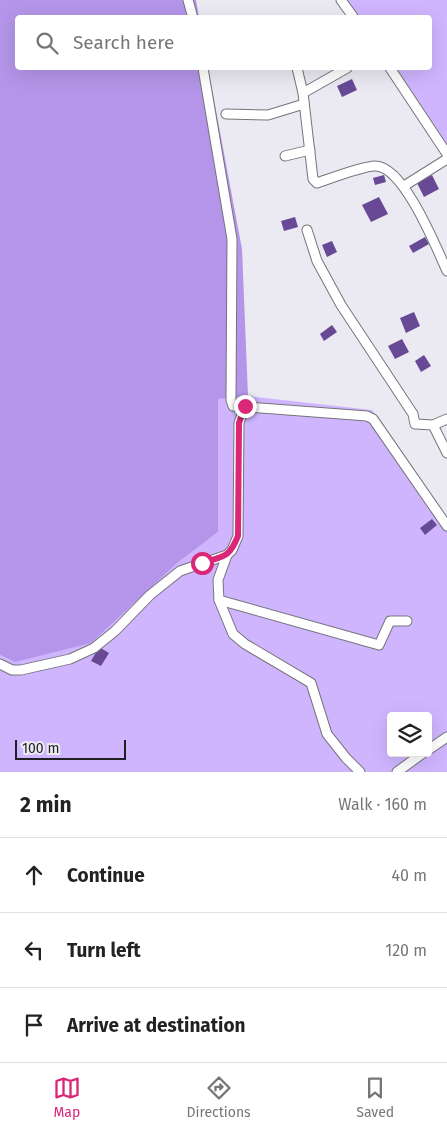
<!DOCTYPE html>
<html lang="en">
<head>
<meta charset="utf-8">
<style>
	:root { --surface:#fff; --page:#f2f2f2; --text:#222; --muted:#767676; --line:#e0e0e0; --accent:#db2777 }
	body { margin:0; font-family:"Fira Sans",sans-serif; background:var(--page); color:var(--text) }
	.controls { position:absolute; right:15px; bottom:15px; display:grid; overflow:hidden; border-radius:5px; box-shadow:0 5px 20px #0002 }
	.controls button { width:45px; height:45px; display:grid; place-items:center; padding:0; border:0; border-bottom:1px solid var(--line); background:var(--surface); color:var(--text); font:25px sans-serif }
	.scale { position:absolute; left:15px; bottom:12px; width:111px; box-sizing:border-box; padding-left:5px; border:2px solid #201f22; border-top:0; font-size:14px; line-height:18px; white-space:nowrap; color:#201f22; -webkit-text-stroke:4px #ebe9f2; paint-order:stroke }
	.stop { position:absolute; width:15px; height:15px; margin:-11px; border:4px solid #db2777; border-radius:50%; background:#fff }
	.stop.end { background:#db2777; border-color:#fff; box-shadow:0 1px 5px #0008 }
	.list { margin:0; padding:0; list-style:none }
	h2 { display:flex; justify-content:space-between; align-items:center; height:65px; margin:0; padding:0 20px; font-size:21px }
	h2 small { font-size:16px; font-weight:400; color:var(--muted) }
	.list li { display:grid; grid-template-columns:32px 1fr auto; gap:15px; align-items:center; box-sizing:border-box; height:75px; padding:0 20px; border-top:1px solid var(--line) }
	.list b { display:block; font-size:19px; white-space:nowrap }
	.list em { font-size:16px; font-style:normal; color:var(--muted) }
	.icon { flex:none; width:28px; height:28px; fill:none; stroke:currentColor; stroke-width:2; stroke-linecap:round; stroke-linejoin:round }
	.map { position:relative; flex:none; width:447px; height:772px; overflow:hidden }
	.search { position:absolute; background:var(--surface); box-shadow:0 5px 20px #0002; left:15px; right:15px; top:15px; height:55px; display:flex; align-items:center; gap:12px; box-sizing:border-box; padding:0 18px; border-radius:5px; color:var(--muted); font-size:19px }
	.sheet { height:290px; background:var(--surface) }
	nav { display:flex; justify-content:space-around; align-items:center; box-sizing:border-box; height:70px; border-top:1px solid var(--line); background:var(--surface); font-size:14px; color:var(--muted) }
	nav a { display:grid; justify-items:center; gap:2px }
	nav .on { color:var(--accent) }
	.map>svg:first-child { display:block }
	.green { fill:#cfb5fe; fill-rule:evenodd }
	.forest { fill:#b495e9 }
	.building { fill:#684996 }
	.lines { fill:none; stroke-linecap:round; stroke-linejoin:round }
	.minor-casing { stroke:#76747b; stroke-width:11 }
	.minor { stroke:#fff; stroke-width:9 }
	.route { stroke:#db2777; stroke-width:6 }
</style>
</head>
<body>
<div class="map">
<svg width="447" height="772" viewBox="0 0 447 772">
	<rect width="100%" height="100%" fill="#ebe9f2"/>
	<!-- green -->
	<g class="green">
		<polygon points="347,0 447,0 447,145 395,68 430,68 430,18 359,17"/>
		<path d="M 248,396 L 372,410 L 447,518 L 447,772 L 0,772 L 0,655 L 15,662 L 176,564 L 218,532 L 218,399 ZM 391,716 L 428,716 L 428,753 L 391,753 Z"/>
	</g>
	<!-- forest -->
	<polygon class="forest" points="0,0 196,0 199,17 18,18 18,68 208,68 242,249 248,396 218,399 218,532 176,564 91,643 15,662 0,655"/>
	<!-- building -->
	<g class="building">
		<polygon points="352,79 357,90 342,97 337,86"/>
		<polygon points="384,175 386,182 375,185 373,178"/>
		<polygon points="432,175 439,189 424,197 417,183"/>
		<polygon points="379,197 388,214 371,222 362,205"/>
		<polygon points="295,217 298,227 284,231 281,221"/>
		<polygon points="425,237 429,244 413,253 409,246"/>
		<polygon points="332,241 337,252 327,257 322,245"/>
		<polygon points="414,312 420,326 406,333 400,318"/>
		<polygon points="332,325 337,332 324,341 320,334"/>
		<polygon points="402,339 409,352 395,359 388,346"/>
		<polygon points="424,355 431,366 421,372 415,361"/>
		<polygon points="432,519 437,525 425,535 420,528"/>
		<polygon points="99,647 109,653 101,666 91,661"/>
	</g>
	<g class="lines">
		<defs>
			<g id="minor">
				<polyline points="188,0 193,18"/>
				<polyline points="341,0 354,18"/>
				<polyline points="203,68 232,239 231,400 233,406 367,416 373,419 447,526"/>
				<path d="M 297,68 L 303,93 L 313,179 L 317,183 C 329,179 365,165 376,166 C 404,167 436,247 447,271"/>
				<polyline points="390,68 447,154"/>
				<polyline points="303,93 347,68"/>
				<polyline points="226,114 268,115 304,104"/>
				<polyline points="285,156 310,150"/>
				<polyline points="404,186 447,159"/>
				<polyline points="307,230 317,261 341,305 413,414 415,424 433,425 447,419"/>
				<polyline points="433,425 447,453"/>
				<polyline points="227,555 218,580 219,600 233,634 245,644 311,683 327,734 346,758 360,772"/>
				<polyline points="219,600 379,645 390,621 407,621"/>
				<polyline points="0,664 12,670 21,670 70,659 94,648 115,631 150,595 180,571 227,555 232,550 238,536 239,423 245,406"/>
				<polyline points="428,750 447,737"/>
				<polyline points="397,772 423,753"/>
			</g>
		</defs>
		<!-- minor casing -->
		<use href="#minor" class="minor-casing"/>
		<!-- minor -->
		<use href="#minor" class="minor"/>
	</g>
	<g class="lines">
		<!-- route -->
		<path class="route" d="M 202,563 C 224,556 229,558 238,536 L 239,423 L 245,406"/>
	</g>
</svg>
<div class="controls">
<button><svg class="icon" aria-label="layers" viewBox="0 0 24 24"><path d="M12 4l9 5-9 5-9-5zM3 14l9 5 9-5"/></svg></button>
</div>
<div class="scale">100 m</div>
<div class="stop" style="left:202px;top:563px"></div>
<div class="stop end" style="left:245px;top:406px"></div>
<div class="search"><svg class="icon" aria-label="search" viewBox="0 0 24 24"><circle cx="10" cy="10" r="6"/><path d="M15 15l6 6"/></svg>Search here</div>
</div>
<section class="sheet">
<h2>2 min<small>Walk · 160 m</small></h2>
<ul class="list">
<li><svg class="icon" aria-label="ahead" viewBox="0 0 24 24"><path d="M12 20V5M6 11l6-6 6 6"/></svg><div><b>Continue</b></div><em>40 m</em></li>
<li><svg class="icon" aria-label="left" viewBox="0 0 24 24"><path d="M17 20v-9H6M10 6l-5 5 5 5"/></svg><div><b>Turn left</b></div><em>120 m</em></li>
<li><svg class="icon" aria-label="arrive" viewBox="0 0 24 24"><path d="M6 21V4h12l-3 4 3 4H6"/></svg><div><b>Arrive at destination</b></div></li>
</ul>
</section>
<nav>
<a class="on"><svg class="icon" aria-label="map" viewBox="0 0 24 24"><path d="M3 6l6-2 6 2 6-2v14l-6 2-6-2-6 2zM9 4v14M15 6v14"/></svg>Map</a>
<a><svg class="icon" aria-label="directions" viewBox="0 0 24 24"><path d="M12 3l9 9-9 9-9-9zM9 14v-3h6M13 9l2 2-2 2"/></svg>Directions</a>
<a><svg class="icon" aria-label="saved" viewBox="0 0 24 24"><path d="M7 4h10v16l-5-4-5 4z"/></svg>Saved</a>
</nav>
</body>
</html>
